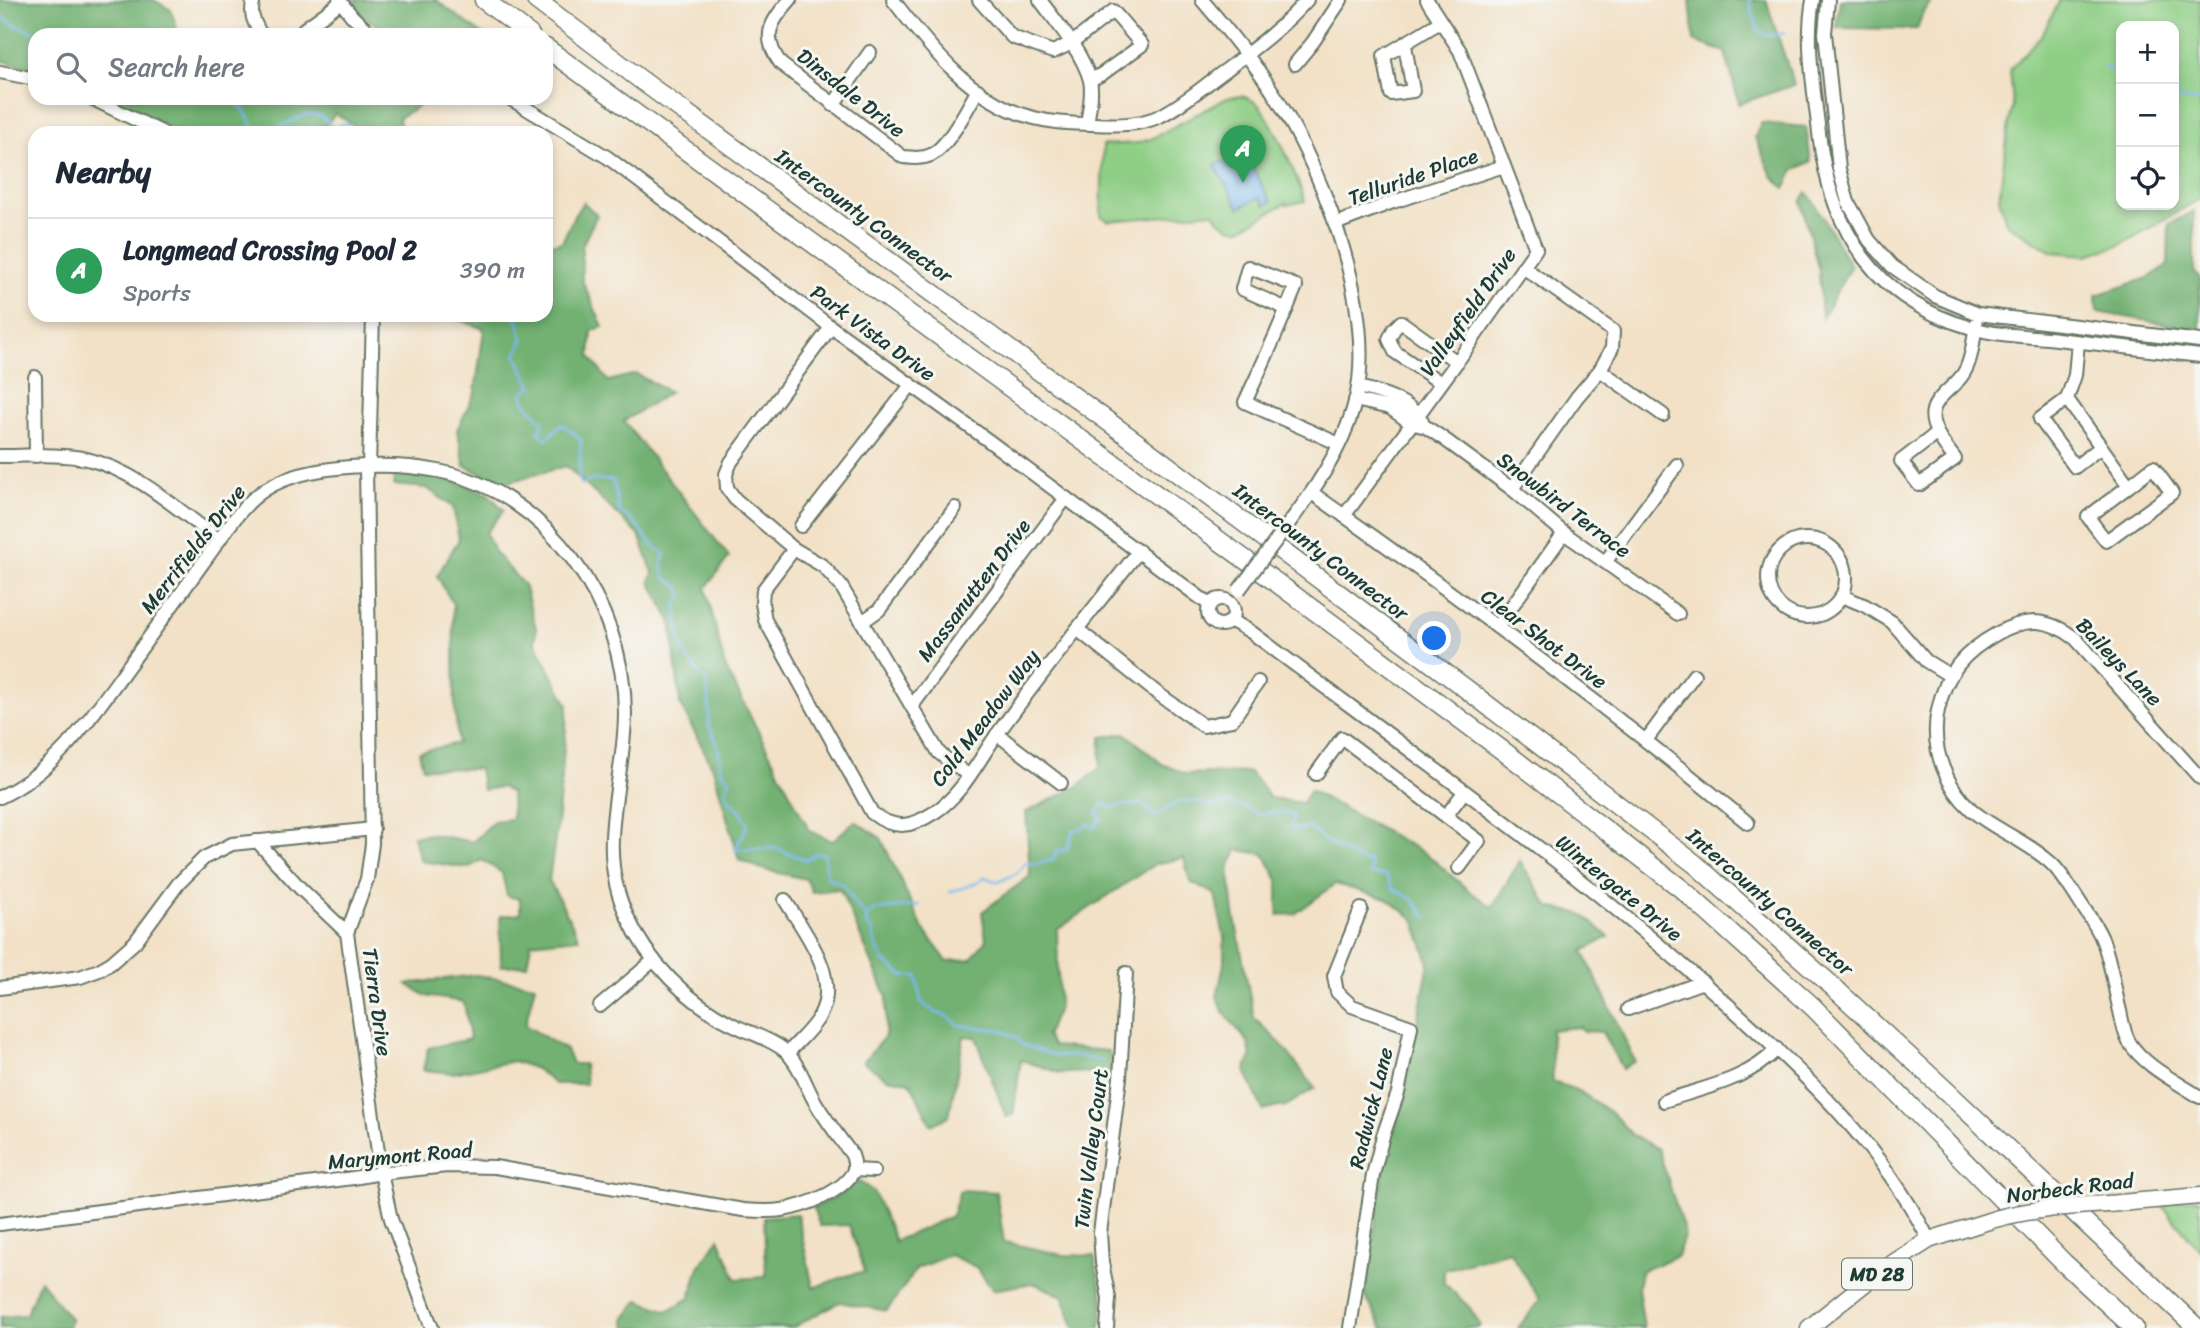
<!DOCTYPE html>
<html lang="en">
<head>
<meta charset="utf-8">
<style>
	:root { --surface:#fff; --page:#f6f6f7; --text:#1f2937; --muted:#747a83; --line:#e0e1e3; --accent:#d93025 }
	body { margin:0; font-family:Sriracha,sans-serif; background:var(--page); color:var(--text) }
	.controls { position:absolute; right:21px; top:21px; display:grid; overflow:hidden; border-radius:14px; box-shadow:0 4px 10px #0003 }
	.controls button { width:63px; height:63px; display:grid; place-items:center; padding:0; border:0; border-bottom:2px solid var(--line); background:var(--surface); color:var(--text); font:35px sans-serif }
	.you { position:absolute; left:1435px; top:639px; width:24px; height:24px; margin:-18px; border:5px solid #fff; border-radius:50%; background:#1a73e8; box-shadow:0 0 0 10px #1a73e833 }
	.badge { display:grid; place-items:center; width:46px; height:46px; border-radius:50%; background:var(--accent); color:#fff; font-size:23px; font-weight:700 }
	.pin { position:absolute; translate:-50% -58px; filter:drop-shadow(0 2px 4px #0008) }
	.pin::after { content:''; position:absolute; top:37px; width:24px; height:21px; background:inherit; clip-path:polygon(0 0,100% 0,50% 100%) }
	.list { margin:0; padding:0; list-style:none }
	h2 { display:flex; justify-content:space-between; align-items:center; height:91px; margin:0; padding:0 28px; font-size:30px }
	h2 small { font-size:23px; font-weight:400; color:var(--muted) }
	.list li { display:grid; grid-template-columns:46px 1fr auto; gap:21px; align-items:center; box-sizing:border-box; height:105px; padding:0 28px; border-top:2px solid var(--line) }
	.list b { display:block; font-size:26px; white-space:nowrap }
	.list p { margin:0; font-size:23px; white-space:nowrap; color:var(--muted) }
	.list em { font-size:23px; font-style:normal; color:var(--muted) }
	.icon { flex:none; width:38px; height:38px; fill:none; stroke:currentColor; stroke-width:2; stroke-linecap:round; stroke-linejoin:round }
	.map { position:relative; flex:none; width:2200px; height:1328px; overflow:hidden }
	.search { position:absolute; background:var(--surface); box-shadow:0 4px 10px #0003; left:28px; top:28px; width:525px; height:77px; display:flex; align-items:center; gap:18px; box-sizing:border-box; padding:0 24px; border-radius:21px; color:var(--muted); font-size:26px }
	.panel { position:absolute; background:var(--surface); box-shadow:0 4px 10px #0003; left:28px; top:126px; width:525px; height:196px; border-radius:21px }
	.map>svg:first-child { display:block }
	.green { fill:#8ece85; stroke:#56865c; stroke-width:2; fill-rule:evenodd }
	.forest { fill:#72b172; stroke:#487753; stroke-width:2 }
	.water { fill:#7db9ef; stroke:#4e7b92; stroke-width:2 }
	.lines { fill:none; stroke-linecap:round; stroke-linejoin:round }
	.stream { stroke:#7db9ef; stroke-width:2.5 }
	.minor-casing { stroke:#697667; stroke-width:16 }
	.major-casing { stroke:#697667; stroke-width:19 }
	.highway-casing { stroke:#697667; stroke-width:21 }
	.minor { stroke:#fff; stroke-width:12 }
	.major { stroke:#fff; stroke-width:16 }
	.highway { stroke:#fff; stroke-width:18 }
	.minor-bridge-casing { stroke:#697667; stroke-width:16; stroke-linecap:butt }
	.major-bridge-casing { stroke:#697667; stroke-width:19; stroke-linecap:butt }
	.minor-bridge { stroke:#fff; stroke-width:12 }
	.major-bridge { stroke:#fff; stroke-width:16 }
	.labels { text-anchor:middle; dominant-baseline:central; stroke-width:6; stroke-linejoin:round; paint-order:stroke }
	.shield { fill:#f6f6f2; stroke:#60746d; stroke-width:2 }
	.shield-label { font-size:19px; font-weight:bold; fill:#1f3d34 }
	.street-label { font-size:21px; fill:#1f3d34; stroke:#f6f6f2 }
</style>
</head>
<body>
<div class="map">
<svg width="2200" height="1328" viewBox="0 0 2200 1328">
	<rect width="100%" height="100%" fill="#f6f6f2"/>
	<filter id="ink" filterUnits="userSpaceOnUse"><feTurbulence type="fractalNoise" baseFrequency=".0143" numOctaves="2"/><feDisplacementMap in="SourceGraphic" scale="14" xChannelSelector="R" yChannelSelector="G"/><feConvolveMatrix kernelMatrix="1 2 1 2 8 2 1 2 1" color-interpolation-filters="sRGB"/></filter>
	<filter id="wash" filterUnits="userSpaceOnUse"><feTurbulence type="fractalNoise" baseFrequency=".00686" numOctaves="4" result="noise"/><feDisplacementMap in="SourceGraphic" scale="28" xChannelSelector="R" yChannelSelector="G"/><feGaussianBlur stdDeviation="1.57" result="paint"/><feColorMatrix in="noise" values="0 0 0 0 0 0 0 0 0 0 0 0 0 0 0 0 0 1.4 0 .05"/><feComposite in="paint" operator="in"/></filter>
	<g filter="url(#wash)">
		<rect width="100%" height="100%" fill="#f2e1c6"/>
		<!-- green -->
		<g class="green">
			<path d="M 2060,0 L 2200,0 L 2200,199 L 2118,246 L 2087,255 L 2052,252 L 2006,223 L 1999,198 L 2009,123 L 2013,106 L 2010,69 L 2042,35 ZM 2121,26 L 2174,26 L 2174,205 L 2121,205 Z"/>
			<path d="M 1241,96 C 1246,97 1251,99 1256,103 C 1272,116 1298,180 1305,201 L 1287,205 L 1286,203 L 1241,229 C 1227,228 1220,224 1214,212 L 1109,221 L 1101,216 L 1103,145 L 1137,143 L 1151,139 L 1227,98 Z"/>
			<polygon points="2200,1199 2200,1250 2159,1202"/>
		</g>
		<!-- forest -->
		<g class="forest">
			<polygon points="0,0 154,0 171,10 179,35 35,35 35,70 0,60"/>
			<polygon points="348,0 436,0 483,35 393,35 357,12"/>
			<polygon points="1690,0 1766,0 1794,85 1739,104 1725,52 1694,41"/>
			<polygon points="1840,0 1933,0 1922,15 1917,29 1836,28"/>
			<polygon points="109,98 431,98 399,118 401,133 361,133 361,130 335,113 321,133 182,133"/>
			<polygon points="1761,123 1806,127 1811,162 1794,170 1785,188 1772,176 1755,137"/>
			<path d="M 1807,192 C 1824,216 1836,242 1851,266 L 1822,318 L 1819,271 L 1801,202 Z"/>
			<polygon points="583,202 597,215 582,246 582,280 603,327 592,331 590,356 608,381 636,374 670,392 624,421 729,557 706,588 725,667 809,830 832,841 855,821 881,838 923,929 947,961 971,959 986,940 982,912 1030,876 1026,812 1077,787 1100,768 1101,737 1125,733 1162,764 1186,774 1250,772 1270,798 1302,803 1310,790 1428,855 1468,890 1492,907 1520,861 1549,907 1582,914 1609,937 1583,951 1635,1061 1622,1069 1602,1032 1584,1031 1580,1027 1551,1030 1553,1082 1579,1091 1614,1115 1632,1135 1658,1149 1685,1234 1677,1256 1641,1271 1638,1288 1644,1328 1518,1328 1540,1300 1509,1251 1444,1270 1444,1283 1470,1308 1480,1325 1478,1328 1383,1328 1364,1294 1384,1166 1402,1100 1429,963 1414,919 1387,899 1335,884 1295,914 1278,915 1278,880 1264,854 1237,850 1229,867 1234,913 1254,1018 1281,1044 1315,1088 1286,1106 1263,1110 1245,1071 1251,1056 1248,1042 1224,1013 1217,997 1224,964 1224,937 1215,894 1190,882 1184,858 1155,864 1057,930 1059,1006 1046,1036 1053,1046 1108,1051 1113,1061 1110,1072 1060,1073 1021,1060 1013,1115 1006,1117 976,1037 964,1036 949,1116 931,1125 910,1082 887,1078 863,1062 885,1036 887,997 840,889 812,892 806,879 765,870 739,860 713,768 680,704 671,621 650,582 653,573 639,535 566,466 501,484 465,466 457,430 475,393 484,329 445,315 546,315 546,245 562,242 574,216"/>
			<polygon points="2194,211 2194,271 2200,279 2200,330 2097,312 2096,295 2148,278 2168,265 2169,224"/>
			<polygon points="395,472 432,473 487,493 504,510 486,533 494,552 524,585 536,628 535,642 568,705 557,826 549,880 579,938 531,943 527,965 501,966 500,916 520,914 520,899 507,896 502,873 482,860 468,868 421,861 413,836 431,834 473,842 494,821 512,819 511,793 501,787 483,790 479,769 423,768 419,752 458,743 455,709 453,604 437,576 459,539 453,507 427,488 393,485"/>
			<polygon points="475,975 535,985 525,1025 566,1050 572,1064 584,1064 586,1084 555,1084 536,1069 514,1061 453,1073 423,1070 428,1048 470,1039 464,1002 426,996 407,984"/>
			<path d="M 858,1181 L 873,1191 L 895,1241 L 952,1216 L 960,1190 L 996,1192 L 1004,1242 L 1063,1255 L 1094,1256 L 1103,1300 L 1100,1328 L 1074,1328 L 1063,1296 L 1033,1283 L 993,1290 L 976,1267 L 950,1255 L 917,1268 L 887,1311 L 839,1302 L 792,1328 L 627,1328 L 624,1319 L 639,1300 L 667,1311 L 690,1298 L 699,1267 L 719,1238 L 736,1279 L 766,1277 L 764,1217 L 797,1214 L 813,1287 C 831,1283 847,1273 865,1272 L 849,1225 L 820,1226 L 813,1208 L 845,1192 Z"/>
			<polygon points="40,1280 71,1320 67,1328 0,1328 0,1317 26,1315"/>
		</g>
		<!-- water -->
		<polygon class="water" points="1248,159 1271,202 1265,205 1260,197 1239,208 1215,165 1225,161 1230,169"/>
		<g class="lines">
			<!-- stream -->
			<g class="stream">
				<polyline points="1749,0 1758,30 1768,36 1786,33"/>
				<path d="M 0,15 C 13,27 24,27 40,35"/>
				<polyline points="2105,66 2107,69 2117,68 2121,72"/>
				<polyline points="2174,95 2180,99 2200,100"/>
				<path d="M 227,98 C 241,101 247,115 253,127 L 276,129 L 306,114 L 321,116 L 333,127 L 347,123 L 353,133"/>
				<path d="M 516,315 L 523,339 L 516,356 L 532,386 L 522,393 L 524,401 L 543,422 L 539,433 L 547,439 L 561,424 L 574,433 L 581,441 L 579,480 L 582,485 L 591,480 L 613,480 L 619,512 C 643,524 643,542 664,553 L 662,565 L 665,578 L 679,586 L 682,597 L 676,606 L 681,644 L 687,658 L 707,682 L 709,703 L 709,726 L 718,746 L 721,771 L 730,780 L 725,790 L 728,799 L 740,810 L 748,825 L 735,850 L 775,848 L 806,860 L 816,853 L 824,854 L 827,877 L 844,885 L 857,906 L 866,916 L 876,910 L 919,905"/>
				<path d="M 950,892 L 977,883 L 985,877 L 998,882 L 1016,874 L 1025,863 L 1037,864 L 1053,860 L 1057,851 L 1067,850 L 1073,830 L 1081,829 L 1088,824 L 1095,827 L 1101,818 L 1097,813 L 1104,804 L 1113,808 C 1123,803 1131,807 1141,803 L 1155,816 L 1180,801 L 1201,802 L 1212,806 L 1228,803 L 1243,806 L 1257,814 L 1281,812 L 1294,815 L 1291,827 L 1297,829 L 1310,828 C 1326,843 1344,852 1364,862 L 1369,860 L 1371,874 L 1386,875 L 1393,889 L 1412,899 L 1427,918"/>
				<polyline points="866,916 866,924 873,931 874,941 883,960 903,976 917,976 921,1002 934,1012 949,1017 958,1025 1001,1030 1016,1037 1023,1045 1057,1056 1079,1056 1090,1059 1103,1060"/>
			</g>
		</g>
	</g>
	<g filter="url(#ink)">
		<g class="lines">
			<defs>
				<g id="minor">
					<path d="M 254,0 C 249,14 254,22 261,35"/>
					<polyline points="339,0 352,16 372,35"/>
					<path d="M 790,0 C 770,22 761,37 781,64 L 903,157 C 913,158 922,159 931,155 C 949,146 967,108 978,90"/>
					<path d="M 893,0 C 929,47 973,103 1034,118 C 1053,123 1073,124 1092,124 C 1116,125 1138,126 1160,116 C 1184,104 1205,85 1226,70 C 1255,48 1283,27 1307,0"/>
					<polyline points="979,0 1012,37 1053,52 1072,43 1113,11 1142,45 1102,74 1090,80"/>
					<path d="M 1040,0 C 1057,23 1082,52 1090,80 C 1093,94 1089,110 1087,124"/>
					<path d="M 1202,0 C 1225,27 1247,54 1267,83 C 1319,159 1377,306 1356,398 C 1346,441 1321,481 1295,515"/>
					<path d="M 1813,0 C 1805,43 1814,89 1819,133 C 1830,230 1874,301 1972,328 C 1999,336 2029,336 2057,339 C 2105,345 2152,350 2200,356"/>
					<polyline points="1828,0 1825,33 1839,169 1848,202 1856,216 1869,240 1892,266 1935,296 1978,314 2200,341"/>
					<polyline points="304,29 341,2"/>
					<polyline points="1405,45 1413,91 1391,94 1384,56 1440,22"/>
					<polyline points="1295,64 1313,42 1341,0"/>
					<polyline points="0,72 35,79"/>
					<polyline points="91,98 163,133"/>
					<polyline points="509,98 607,157 831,327 989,441 1210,605"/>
					<polyline points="833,105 870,52"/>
					<polyline points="1335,224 1393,202 1504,166"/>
					<path d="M 1287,309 L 1242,289 L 1248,267 L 1296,286 C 1280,326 1263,364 1245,402 L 1339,444"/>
					<polyline points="831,327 731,462 726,474 727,488 735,499 794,549 823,566 841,586 939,753 968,775"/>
					<polyline points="2078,342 2075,375 2067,399 2129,486 2088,517 2106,541 2172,493 2153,467 2129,486"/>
					<polyline points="1600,370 1663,415"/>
					<polyline points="35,377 36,456"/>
					<polyline points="1441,383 1395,352 1389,339 1394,329 1401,322 1457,362"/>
					<path d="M 1358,387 C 1380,392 1409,400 1422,421"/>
					<polyline points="2067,399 2040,419 2075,467 2101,447"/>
					<polyline points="1355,400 1390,408 1411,423 1426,427 1444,439 1512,489 1564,533 1678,614"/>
					<path d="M 1936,434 L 1901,461 L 1919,485 L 1955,459 C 1944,444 1922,420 1938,401 C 1944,392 1954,386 1961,377 C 1972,363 1973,342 1976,324"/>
					<path d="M 0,456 C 25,456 62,453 87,459 C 137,471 178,510 219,540"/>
					<polyline points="366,467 372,844 367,879 347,933 381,1173 391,1219 432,1328"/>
					<polyline points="369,467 373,315"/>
					<polyline points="1512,489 1577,397 1600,370 1612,348 1613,331 1523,267"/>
					<path d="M 1312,493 C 1461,598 1607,707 1748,823"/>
					<polyline points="1344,516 1457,362 1536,249 1460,51 1427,0"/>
					<polyline points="801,526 911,385"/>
					<circle cx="1807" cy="578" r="39"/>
					<path d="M 794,549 L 763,590 L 762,603 L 765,620 L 872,813 C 895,831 912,827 935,812 C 963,794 979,759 998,733 C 1043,671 1091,611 1139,551"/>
					<polyline points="1606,561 1677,465"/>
					<polyline points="1842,596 1866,606 1892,622 1926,661 1949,675"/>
					<circle cx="1221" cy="612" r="13"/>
					<path d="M 1232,621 L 1251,632 C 1412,753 1577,869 1727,1004 C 1804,1073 1882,1146 1929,1240"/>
					<polyline points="862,622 879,610 955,508"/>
					<polyline points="1497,627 1564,533"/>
					<polyline points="1077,629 1157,693 1204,726 1232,720 1258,682"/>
					<polyline points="912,706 1066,498"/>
					<polyline points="997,734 1061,783"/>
					<polyline points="1647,739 1694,675"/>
					<polyline points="1316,774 1342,738 1479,841 1459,868"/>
					<path d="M 2200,778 L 2076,639 C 2049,618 2027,617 1998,633 C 1964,652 1946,672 1938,710 C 1934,729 1936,750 1943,768 C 1967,827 2010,826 2052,864 C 2062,874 2069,886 2077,898 C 2085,911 2096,924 2102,939 C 2111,961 2114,988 2120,1011 C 2122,1021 2124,1033 2129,1042 C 2145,1067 2176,1081 2200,1097"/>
					<path d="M 0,797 C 56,771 92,716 127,668 C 153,632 179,596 205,560 C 223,536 240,505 266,489 C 307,463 392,462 438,471 C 548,492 625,605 625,713 C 625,783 594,846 627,916 C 648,962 686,1001 732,1024 C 749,1033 769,1038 784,1050 C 799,1063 805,1084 814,1100 C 825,1119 839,1137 852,1155 L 854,1162 L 854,1170"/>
					<polyline points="1446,816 1464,792"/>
					<polyline points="257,841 300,888 347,933"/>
					<path d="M 785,900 C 804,932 841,976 820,1015 C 813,1029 798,1041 788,1053"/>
					<polyline points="0,988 80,977 99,970 111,963 135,942 178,884 204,858 232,844 373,829"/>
					<polyline points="600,1006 654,960"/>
					<polyline points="1628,1009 1703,982"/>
					<path d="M 1664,1101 C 1703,1088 1748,1080 1777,1049"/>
					<path d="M 0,1224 L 353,1178 L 381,1173 L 447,1166 L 495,1167 L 743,1210 C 755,1211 769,1212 782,1210 C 805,1206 844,1192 854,1170 L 874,1171"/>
					<polyline points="1107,1328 1109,1298 1102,1263 1100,1233 1120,1078 1126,973"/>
					<polyline points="1350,1328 1373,1175 1383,1136 1398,1093 1411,1027 1352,1006 1337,992 1334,976 1361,909"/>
				</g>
				<g id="major">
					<polyline points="2108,1204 2200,1196"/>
					<polyline points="1809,1328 1879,1272 1929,1240 1995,1219"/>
				</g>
				<g id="highway">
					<polyline points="484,0 530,35"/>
					<polyline points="536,0 641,80 1132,439 1465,688 1695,864 1830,984 1941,1086 2197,1328"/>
					<polyline points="546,48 1288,591 1514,759 1683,890 1813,1007 2064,1263 2134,1328"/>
				</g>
			</defs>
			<!-- minor casing -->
			<use href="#minor" class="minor-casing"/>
			<!-- major casing -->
			<use href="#major" class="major-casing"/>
			<!-- highway casing -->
			<use href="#highway" class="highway-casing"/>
			<!-- minor -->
			<use href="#minor" class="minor"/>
			<!-- major -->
			<use href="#major" class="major"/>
			<!-- highway -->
			<use href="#highway" class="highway"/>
			<defs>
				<polyline id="minor-bridge" points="1239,590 1295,515"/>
				<path id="major-bridge" d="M 1995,1219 C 2032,1209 2070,1206 2108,1204"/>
			</defs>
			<!-- minor-bridge casing -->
			<use href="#minor-bridge" class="minor-bridge-casing"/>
			<!-- major-bridge casing -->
			<use href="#major-bridge" class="major-bridge-casing"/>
			<!-- minor-bridge -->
			<use href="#minor-bridge" class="minor-bridge"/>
			<!-- major-bridge -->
			<use href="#major-bridge" class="major-bridge"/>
		</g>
	</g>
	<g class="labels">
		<!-- shield labels -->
		<rect class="shield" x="1842" y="1258.5" width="70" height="31" rx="5"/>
		<g class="shield-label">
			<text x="1877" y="1274">MD 28</text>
		</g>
		<!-- street labels -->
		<g class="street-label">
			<text transform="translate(851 93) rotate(38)">Dinsdale Drive</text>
			<text transform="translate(1413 177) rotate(-19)">Telluride Place</text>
			<text transform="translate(864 216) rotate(36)">Intercounty Connector</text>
			<text transform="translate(1468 312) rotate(-55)">Valleyfield Drive</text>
			<text transform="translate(873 333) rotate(36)">Park Vista Drive</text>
			<text transform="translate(1564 505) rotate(37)">Snowbird Terrace</text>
			<text transform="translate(193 549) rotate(-52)">Merrifields Drive</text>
			<text transform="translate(1321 552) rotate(37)">Intercounty Connector</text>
			<text transform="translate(974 590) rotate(-53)">Massanutten Drive</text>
			<text transform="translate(1544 639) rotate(37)">Clear Shot Drive</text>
			<text transform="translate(2119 662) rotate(46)">Baileys Lane</text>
			<text transform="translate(985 718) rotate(-53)">Cold Meadow Way</text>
			<text transform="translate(1619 888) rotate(39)">Wintergate Drive</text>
			<text transform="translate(1770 902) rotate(41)">Intercounty Connector</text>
			<text transform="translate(377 1002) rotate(82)">Tierra Drive</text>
			<text transform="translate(1371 1108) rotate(-76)">Radwick Lane</text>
			<text transform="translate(1091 1149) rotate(-83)">Twin Valley Court</text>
			<text transform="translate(400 1156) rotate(-5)">Marymont Road</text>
			<text transform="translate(2070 1188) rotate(-7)">Norbeck Road</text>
		</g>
	</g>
</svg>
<div class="controls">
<button>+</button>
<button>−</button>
<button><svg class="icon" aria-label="locate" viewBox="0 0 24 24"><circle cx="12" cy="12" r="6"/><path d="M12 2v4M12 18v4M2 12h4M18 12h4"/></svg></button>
</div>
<div class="you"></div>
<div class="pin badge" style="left:1243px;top:183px;background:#2e9e5b">A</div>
<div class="search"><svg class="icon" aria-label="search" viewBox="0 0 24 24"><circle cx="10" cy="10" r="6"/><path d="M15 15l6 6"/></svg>Search here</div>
<section class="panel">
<h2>Nearby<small></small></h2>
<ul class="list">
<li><span class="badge" style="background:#2e9e5b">A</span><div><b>Longmead Crossing Pool 2</b><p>Sports</p></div><em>390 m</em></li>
</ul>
</section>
</div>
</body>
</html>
